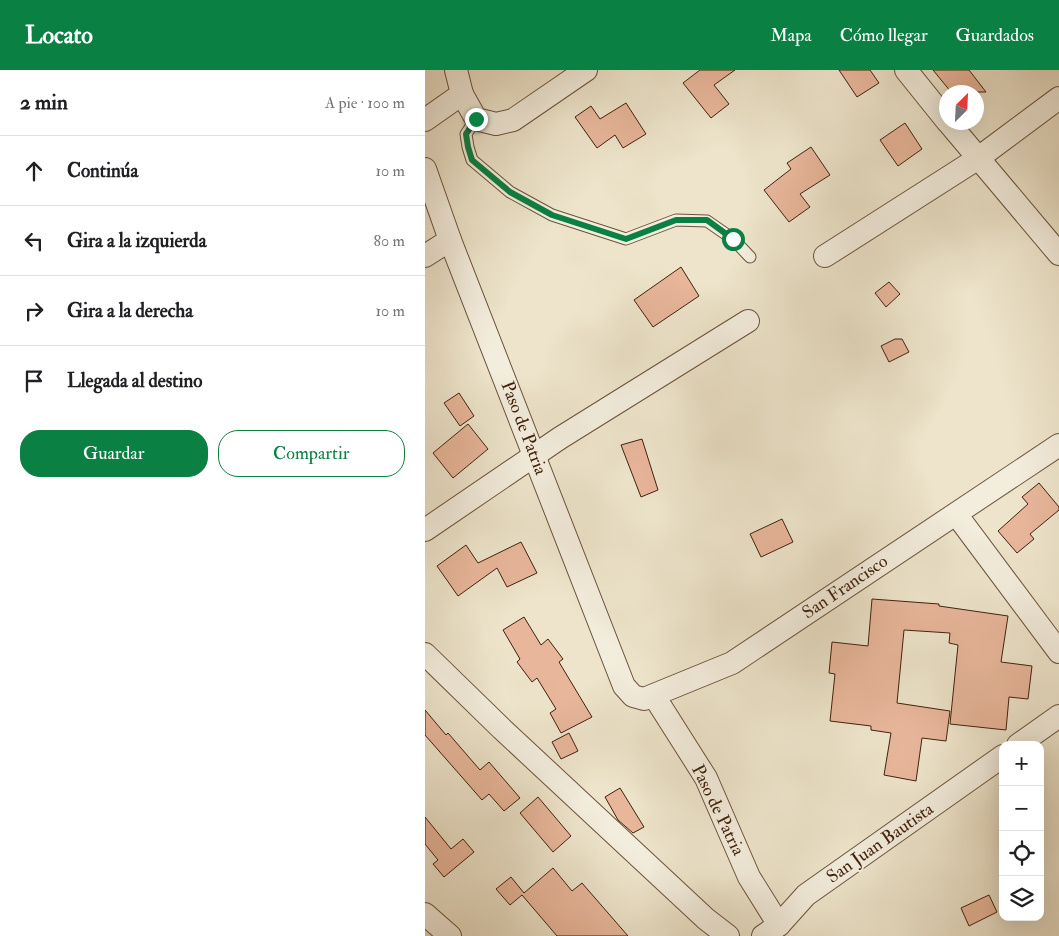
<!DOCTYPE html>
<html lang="es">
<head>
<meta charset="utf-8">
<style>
	:root { --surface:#fff; --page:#f2f2f2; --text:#202124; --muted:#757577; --line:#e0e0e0; --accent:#0b8043 }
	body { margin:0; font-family:"IM FELL Double Pica",serif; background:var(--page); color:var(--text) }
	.controls { position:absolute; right:15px; bottom:15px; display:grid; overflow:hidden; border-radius:10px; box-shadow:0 5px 20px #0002 }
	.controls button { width:45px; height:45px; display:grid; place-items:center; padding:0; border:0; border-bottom:1px solid var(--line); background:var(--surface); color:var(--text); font:25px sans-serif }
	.compass { position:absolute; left:514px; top:15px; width:45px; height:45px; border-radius:50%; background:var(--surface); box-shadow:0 5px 20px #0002; rotate:24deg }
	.stop { position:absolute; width:15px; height:15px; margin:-11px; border:4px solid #0b8043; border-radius:50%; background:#fff }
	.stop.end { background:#0b8043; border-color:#fff; box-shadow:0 1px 5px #0008 }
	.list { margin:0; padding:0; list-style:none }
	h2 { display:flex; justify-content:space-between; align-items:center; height:65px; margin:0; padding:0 20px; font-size:21px }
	h2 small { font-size:16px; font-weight:400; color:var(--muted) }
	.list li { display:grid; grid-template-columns:32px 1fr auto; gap:15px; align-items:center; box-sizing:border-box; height:70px; padding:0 20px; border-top:1px solid var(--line) }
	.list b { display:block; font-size:19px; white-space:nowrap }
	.list em { font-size:16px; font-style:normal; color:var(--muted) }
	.actions { display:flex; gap:10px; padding:15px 20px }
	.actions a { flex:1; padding:11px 0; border:1px solid var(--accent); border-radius:20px; text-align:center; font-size:18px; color:var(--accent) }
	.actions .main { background:var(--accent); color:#fff }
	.icon { flex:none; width:28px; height:28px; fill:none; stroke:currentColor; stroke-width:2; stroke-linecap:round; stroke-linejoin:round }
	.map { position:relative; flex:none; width:634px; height:866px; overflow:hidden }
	header { display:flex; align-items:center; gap:30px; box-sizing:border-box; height:70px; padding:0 25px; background:var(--accent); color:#fff }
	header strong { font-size:24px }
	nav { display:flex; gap:28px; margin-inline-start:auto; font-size:18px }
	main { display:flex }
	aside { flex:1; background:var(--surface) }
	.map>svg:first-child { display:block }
	.building { fill:#e8b69b; stroke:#41210c }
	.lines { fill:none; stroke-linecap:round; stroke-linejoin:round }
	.lane-casing { stroke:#6c523c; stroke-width:13 }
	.street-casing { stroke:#6c523c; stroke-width:24 }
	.lane { stroke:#f3eddd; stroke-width:11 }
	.street { stroke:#f3eddd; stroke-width:22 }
	.route { stroke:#0b8043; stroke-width:6 }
	.labels { text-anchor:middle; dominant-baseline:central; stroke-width:4; stroke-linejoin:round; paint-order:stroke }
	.street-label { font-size:18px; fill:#41210c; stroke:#f3eddd }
</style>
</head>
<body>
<header>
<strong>Locato</strong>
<nav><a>Mapa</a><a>Cómo llegar</a><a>Guardados</a></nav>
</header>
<main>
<aside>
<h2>2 min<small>A pie · 100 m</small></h2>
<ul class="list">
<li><svg class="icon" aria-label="ahead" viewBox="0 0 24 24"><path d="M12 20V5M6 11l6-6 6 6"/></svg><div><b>Continúa</b></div><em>10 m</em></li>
<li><svg class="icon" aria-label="left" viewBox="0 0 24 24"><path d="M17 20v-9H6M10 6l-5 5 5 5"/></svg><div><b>Gira a la izquierda</b></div><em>80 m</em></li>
<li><svg class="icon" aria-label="right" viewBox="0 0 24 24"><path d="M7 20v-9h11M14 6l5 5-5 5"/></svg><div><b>Gira a la derecha</b></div><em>10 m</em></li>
<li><svg class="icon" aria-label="arrive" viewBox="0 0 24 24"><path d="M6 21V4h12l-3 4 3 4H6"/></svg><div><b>Llegada al destino</b></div></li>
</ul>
<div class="actions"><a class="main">Guardar</a><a>Compartir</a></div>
</aside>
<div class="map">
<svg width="634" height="866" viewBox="0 0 634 866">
	<rect width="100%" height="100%" fill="#ede4cb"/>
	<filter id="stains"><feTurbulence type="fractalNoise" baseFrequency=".004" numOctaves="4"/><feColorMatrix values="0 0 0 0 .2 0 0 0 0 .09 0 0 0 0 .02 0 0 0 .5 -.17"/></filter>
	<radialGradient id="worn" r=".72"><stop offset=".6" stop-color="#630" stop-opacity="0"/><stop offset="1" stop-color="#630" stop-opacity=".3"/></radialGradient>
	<!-- building -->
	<g class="building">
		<polygon points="275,0 310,0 289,15 304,34 286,48 258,13"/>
		<polygon points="414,0 445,0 454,13 432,27"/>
		<polygon points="508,0 544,0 561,22 526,22"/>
		<polygon points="201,33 221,64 198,78 190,65 172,78 150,47 166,36 175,49"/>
		<polygon points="480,53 497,79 473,96 455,70"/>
		<polygon points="386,77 405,105 375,124 385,137 364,152 339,120 366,99 362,93"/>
		<polygon points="256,197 274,226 228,257 209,230"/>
		<polygon points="464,212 475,224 461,237 450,223"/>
		<polygon points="470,269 477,269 484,282 464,292 456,276"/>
		<polygon points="34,323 49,346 35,356 19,333"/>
		<polygon points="43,354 63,379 28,408 8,383"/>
		<polygon points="217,369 233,420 216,427 196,375"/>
		<polygon points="614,413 634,437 634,440 605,464 609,469 592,483 573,461 603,434 597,427"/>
		<polygon points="357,449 368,472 336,487 325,464"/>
		<polygon points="96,472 112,503 82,517 72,498 33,526 12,496 41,475 53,493"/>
		<polygon points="447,529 514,534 514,536 583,546 576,592 607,596 603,629 584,627 581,660 525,654 533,575 524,573 525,563 479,560 472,633 525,641 521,671 497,668 491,711 459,705 466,663 446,660 446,656 405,651 410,604 404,603 407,572 443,576"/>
		<polygon points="99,547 116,575 123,569 138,589 134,592 167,647 136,663 125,643 131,639 112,608 107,612 92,592 95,589 78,560"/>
		<polygon points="0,640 21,665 23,663 55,700 64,692 95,728 79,741 64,724 57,730 0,665"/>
		<polygon points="144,663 153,681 136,689 127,672"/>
		<polygon points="195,718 219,757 208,763 193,750 180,727"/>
		<polygon points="113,727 146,766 128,782 95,743"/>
		<polygon points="0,747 26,779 38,769 49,782 19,807 8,794 13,790 0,774"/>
		<polygon points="128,798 147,821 157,813 203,866 132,866 97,825 85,835 71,819 86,807 99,823"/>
		<polygon points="564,825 572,842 544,856 536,838"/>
	</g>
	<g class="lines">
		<defs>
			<polyline id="lane" points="51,49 41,64 43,77 47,90 85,122 127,145 201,169 251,150 282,151 308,169 325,187"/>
			<g id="street">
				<polyline points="481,0 522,51"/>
				<polyline points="37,24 51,49 71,54 88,50 161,0"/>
				<polyline points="0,50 37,24 31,0"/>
				<polyline points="523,52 634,184"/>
				<polyline points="0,99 25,170 199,616 208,626 219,629 307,593 634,375"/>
				<polyline points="0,186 25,170"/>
				<polyline points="400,186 552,89 634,28"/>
				<polyline points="531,444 634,582"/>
				<polyline points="0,460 135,368 323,251"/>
				<polyline points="0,584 77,659 281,849 303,866"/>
				<polyline points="229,626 281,708 324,807 354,855"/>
				<polyline points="593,675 634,646"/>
				<polyline points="0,844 25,866"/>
				<polyline points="338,866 354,855 381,825 578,686"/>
			</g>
		</defs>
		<!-- lane casing -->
		<use href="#lane" class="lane-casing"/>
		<!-- street casing -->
		<use href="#street" class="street-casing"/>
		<!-- lane -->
		<use href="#lane" class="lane"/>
		<!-- street -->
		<use href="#street" class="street"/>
	</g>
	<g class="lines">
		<!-- route -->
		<polyline class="route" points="51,49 41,64 43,77 47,90 85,122 127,145 201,169 251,150 282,150 308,169"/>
	</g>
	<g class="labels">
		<!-- street labels -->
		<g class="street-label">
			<text transform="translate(99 358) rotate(69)">Paso de Patria</text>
			<text transform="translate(420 517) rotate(-34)">San Francisco</text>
			<text transform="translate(293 740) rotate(64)">Paso de Patria</text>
			<text transform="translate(455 773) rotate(-35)">San Juan Bautista</text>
		</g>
	</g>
	<rect width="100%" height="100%" filter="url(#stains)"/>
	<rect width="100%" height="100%" fill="url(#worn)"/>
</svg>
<div class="controls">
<button>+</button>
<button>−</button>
<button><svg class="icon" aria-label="locate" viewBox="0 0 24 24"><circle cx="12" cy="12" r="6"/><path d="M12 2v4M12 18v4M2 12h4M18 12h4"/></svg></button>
<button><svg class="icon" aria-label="layers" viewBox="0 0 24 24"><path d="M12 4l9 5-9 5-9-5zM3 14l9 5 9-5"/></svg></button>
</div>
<svg class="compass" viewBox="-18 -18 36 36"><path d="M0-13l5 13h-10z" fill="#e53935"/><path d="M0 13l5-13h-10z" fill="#757577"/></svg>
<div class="stop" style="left:308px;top:169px"></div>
<div class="stop end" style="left:51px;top:49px"></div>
</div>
</main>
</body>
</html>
